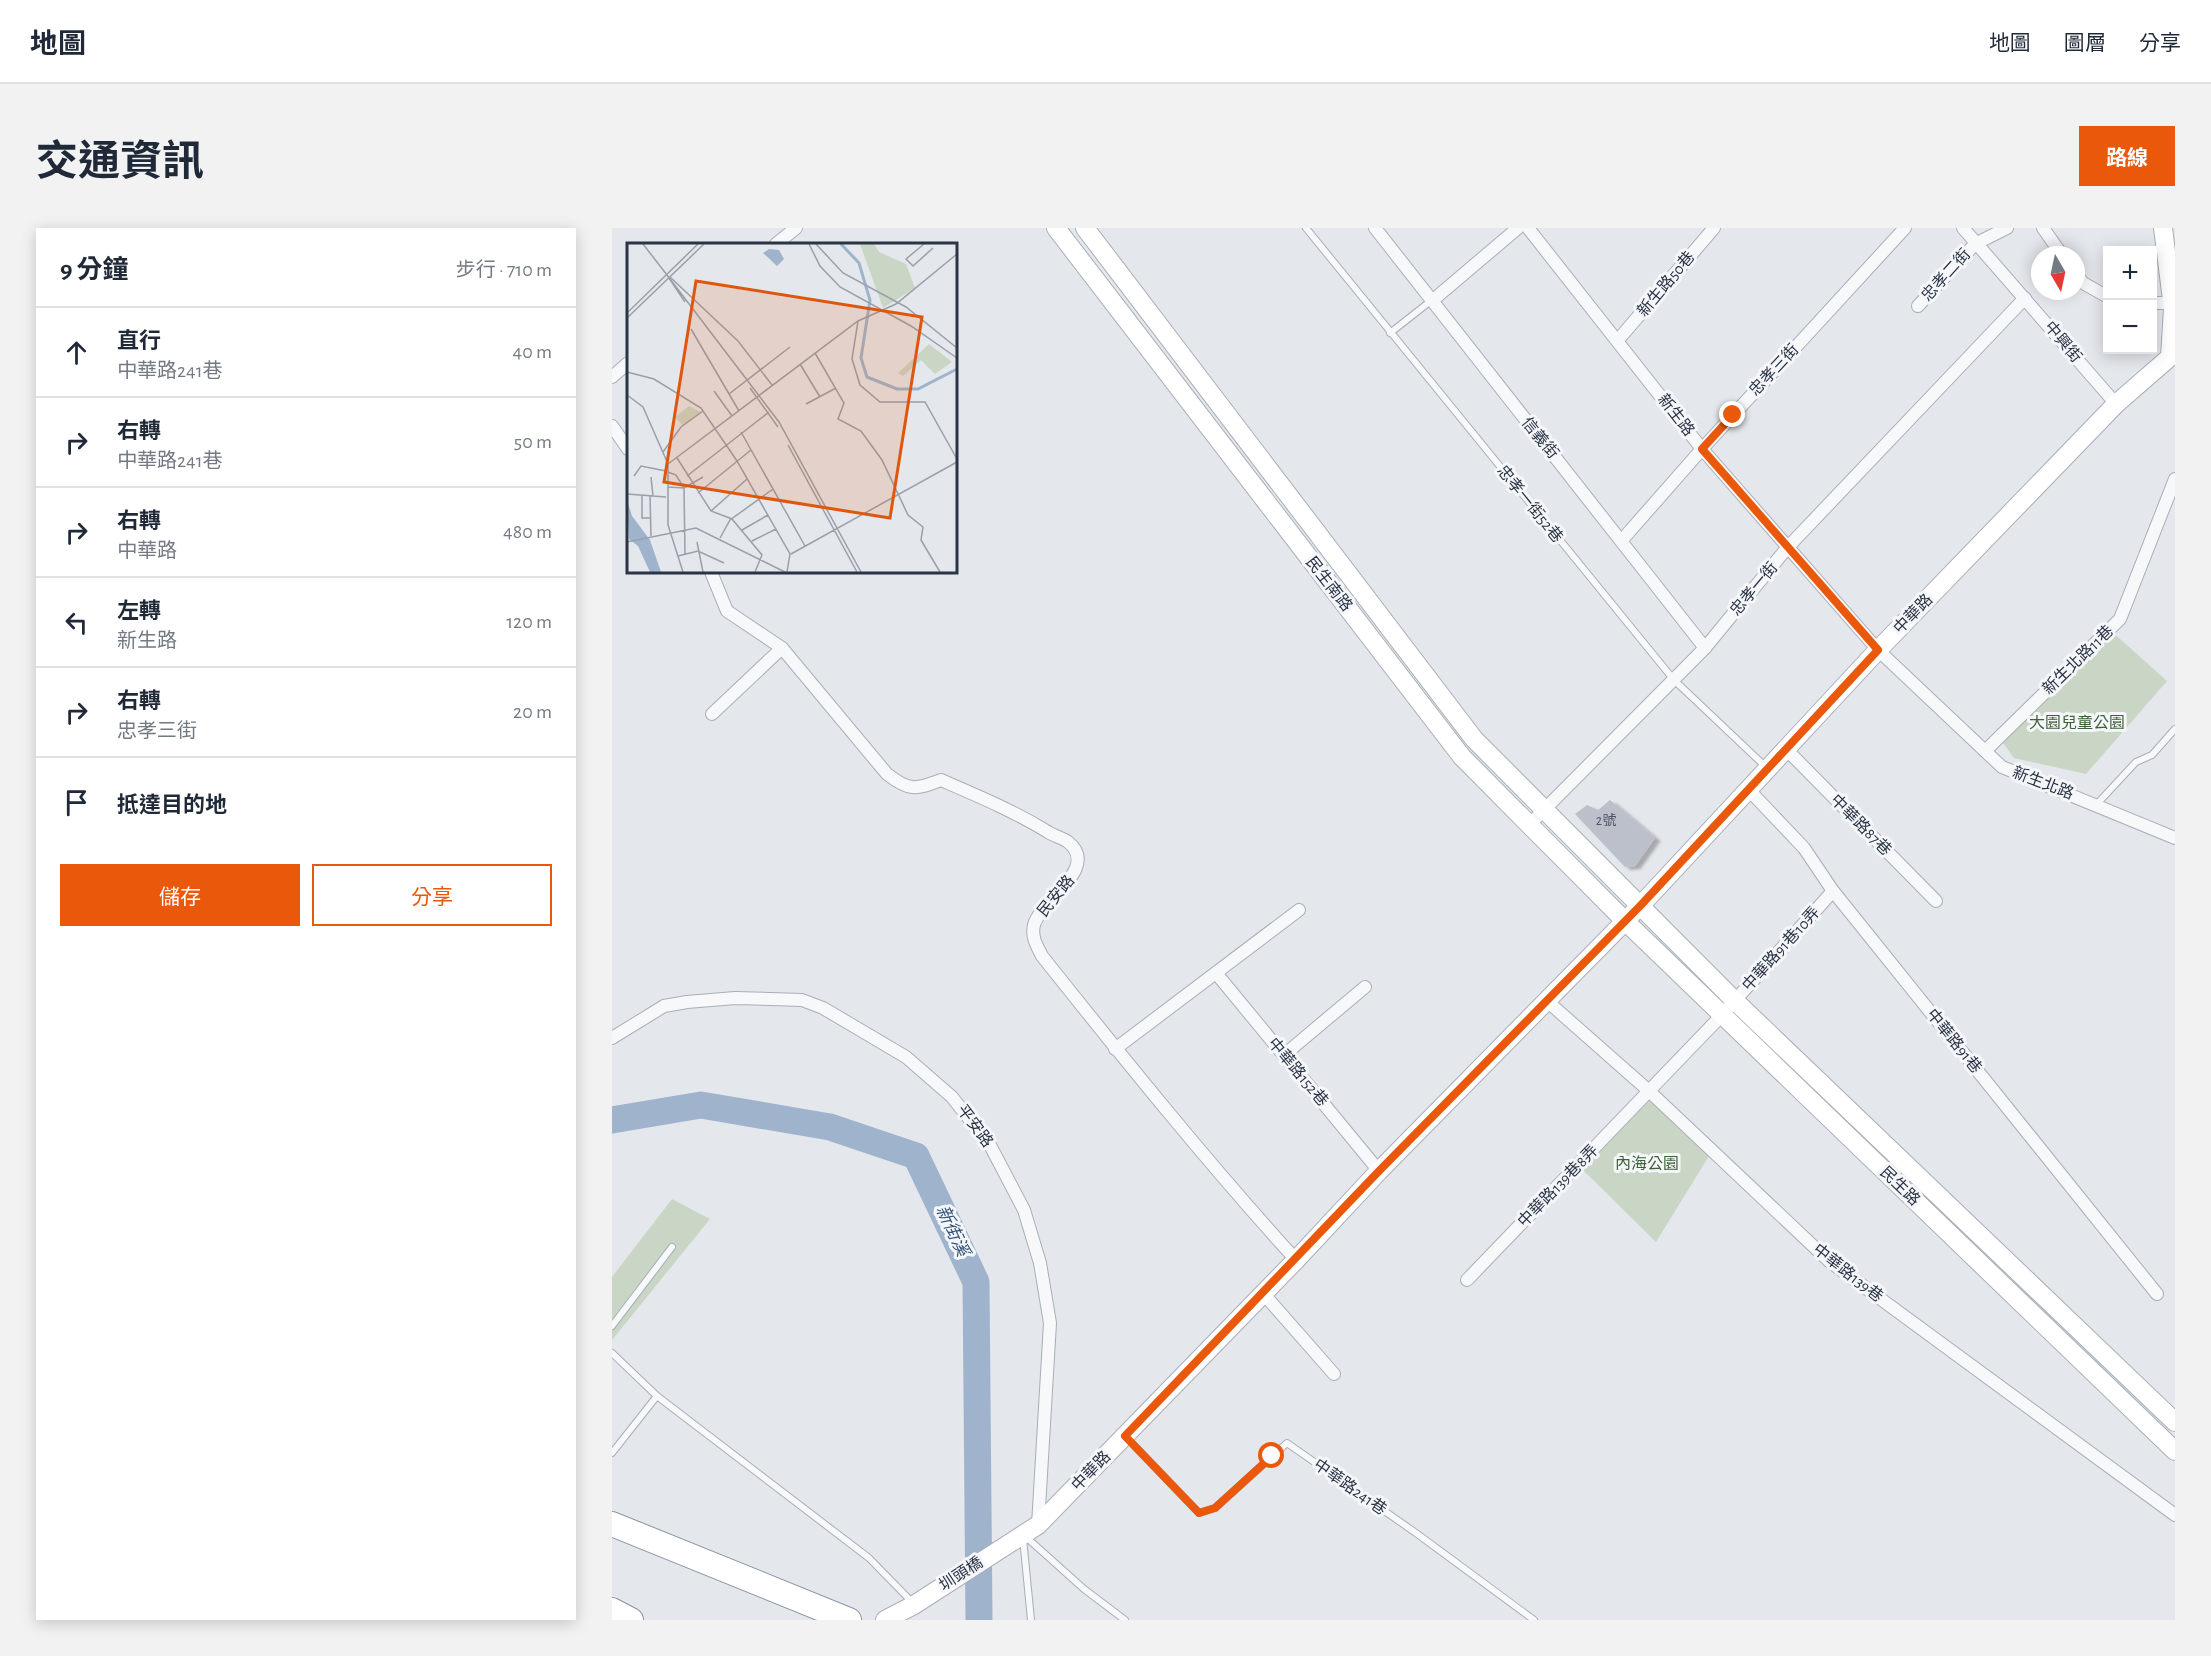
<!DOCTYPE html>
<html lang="zh-TW">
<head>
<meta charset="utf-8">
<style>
	:root { --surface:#fff; --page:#f2f2f3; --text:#1f2937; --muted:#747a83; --line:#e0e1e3; --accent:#ea580c }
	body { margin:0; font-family:"Alegreya Sans","Noto Sans TC",sans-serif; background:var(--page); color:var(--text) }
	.controls { position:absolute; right:18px; top:18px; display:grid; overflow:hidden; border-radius:0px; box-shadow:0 3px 15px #0003 }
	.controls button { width:54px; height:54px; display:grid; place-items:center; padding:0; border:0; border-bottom:2px solid var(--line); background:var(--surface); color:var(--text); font:30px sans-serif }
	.compass { position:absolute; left:1419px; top:18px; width:54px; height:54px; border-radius:50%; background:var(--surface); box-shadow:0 3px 15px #0003; rotate:171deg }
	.stop { position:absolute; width:18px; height:18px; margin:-14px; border:4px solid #ea580c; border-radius:50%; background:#fff }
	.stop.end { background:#ea580c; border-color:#fff; box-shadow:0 2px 6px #0008 }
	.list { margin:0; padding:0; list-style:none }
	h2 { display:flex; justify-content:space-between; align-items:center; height:78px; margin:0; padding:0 24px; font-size:26px }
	h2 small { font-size:20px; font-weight:400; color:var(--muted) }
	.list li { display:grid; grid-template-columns:39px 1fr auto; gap:18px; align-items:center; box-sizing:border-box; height:90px; padding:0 24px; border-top:2px solid var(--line) }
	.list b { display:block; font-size:22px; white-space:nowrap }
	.list p { margin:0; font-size:20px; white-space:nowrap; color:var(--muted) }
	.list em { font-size:20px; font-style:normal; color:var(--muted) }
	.actions { display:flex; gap:12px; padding:18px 24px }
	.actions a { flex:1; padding:14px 0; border:2px solid var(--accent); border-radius:0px; text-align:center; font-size:21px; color:var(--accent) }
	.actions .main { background:var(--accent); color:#fff }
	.icon { flex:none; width:33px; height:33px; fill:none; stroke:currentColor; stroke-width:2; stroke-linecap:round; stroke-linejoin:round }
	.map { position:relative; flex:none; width:1563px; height:1392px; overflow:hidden; border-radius:0px }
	header { display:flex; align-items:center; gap:36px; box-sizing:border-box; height:84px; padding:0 30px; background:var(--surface); border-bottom:2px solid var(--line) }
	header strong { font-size:28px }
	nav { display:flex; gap:33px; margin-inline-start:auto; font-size:21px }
	.intro { display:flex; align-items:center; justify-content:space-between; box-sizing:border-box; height:144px; padding:0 36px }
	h1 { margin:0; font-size:42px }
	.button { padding:15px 27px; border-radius:0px; background:var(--accent); color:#fff; font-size:21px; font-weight:700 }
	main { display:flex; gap:36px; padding:0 36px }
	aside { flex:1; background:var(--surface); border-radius:0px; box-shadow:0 3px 15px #0003 }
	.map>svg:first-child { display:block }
	.green { fill:#c9d6c5 }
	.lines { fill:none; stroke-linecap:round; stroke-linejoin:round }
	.river { stroke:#9fb4cc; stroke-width:27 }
	.building { fill:#bbc0ca; filter:url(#shadow) }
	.service-casing { stroke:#a9aeb7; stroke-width:8 }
	.minor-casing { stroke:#a9aeb7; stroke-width:14 }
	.secondary-casing { stroke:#a9aeb7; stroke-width:20 }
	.motorway-casing { stroke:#8b94a3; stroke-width:26 }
	.service { stroke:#f7f8fa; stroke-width:6 }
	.minor { stroke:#f7f8fa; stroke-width:12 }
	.secondary { stroke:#fff; stroke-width:18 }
	.motorway { stroke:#fff; stroke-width:24 }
	.route { stroke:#ea580c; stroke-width:8 }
	.labels { text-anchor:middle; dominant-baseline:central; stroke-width:6; stroke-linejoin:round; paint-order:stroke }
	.number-label { font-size:14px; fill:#4f5766 }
	.street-label { font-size:16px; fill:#2b3445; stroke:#f4f6f9 }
	.park-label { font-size:16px; fill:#3f6138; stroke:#f4f6f9 }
	.water-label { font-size:18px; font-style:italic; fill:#34527a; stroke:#f4f6f9 }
	.inset-river { fill:none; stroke:#9fb4cc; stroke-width:3 }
	.inset-road { fill:none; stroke:#9a9fa9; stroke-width:1.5 }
	.view { fill:#df570f; fill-opacity:0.15; stroke:#df570f; stroke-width:3 }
	.inset-edge { fill:none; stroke:#2b3445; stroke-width:3 }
</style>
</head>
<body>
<header>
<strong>地圖</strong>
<nav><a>地圖</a><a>圖層</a><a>分享</a></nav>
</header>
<div class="intro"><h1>交通資訊</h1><a class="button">路線</a></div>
<main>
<aside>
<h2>9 分鐘<small>步行 · 710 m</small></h2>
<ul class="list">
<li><svg class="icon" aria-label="ahead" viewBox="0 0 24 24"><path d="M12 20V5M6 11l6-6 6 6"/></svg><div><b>直行</b><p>中華路241巷</p></div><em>40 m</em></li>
<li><svg class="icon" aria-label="right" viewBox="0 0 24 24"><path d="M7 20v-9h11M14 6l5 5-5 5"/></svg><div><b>右轉</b><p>中華路241巷</p></div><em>50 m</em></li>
<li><svg class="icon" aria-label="right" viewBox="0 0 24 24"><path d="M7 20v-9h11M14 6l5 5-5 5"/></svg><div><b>右轉</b><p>中華路</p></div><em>480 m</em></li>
<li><svg class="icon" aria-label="left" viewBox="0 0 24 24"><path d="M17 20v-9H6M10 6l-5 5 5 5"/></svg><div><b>左轉</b><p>新生路</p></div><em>120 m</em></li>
<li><svg class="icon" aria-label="right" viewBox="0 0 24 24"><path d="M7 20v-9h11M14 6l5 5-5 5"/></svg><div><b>右轉</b><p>忠孝三街</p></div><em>20 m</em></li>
<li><svg class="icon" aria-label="arrive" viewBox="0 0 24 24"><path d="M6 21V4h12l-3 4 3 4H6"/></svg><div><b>抵達目的地</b></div></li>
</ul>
<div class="actions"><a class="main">儲存</a><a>分享</a></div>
</aside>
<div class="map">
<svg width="1563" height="1392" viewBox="0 0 1563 1392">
	<defs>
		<filter id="shadow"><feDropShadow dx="5.5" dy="3" stdDeviation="1.5" flood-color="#0004"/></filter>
	</defs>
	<rect width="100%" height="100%" fill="#e4e7ec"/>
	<!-- green -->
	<g class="green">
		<polygon points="1498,402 1555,453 1474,546 1402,530 1391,515"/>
		<polygon points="1037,863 1100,923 1044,1014 966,937"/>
		<polygon points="60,971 98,991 0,1112 0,1049"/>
	</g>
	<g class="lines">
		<!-- river -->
		<polyline class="river" points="0,892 89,877 218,899 304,928 364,1054 367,1392"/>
	</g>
	<!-- building -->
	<polygon class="building" points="998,572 1043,610 1023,638 1013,639 963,586 975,577 986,582"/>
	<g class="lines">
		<defs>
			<g id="service">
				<polyline points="694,0 1062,452 1155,540"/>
				<polyline points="778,105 820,72"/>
				<polyline points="1485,576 1524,534 1540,527 1563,501"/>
				<polyline points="0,1098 60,1019"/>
				<polyline points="0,1125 45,1168"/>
				<polyline points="515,1210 587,1285 603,1280 675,1215 804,1305 922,1392"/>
				<polyline points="0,1225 45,1168 257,1330 300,1374"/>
				<polyline points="414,1309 472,1361 513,1392"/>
				<polyline points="411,1310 419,1392"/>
			</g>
			<g id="minor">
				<polyline points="763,0 1093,420"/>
				<polyline points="916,0 1090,221 1266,422 1390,539 1563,610"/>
				<polyline points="1351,0 1504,176"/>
				<polyline points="1431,0 1450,27"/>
				<polyline points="164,16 184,0"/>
				<polyline points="1464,46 1471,55 1496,69"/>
				<polyline points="821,72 906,0"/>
				<polyline points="1540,75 1560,75"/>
				<polyline points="1306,78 1363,16 1395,0"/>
				<polyline points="1006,112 1102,0"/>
				<polyline points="0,149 16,135"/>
				<polyline points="0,198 16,221"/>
				<polyline points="1010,312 1090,221 1293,0"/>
				<path d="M 99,344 L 115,383 L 170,420 L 275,546 C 297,563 303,562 329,552 C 366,568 402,583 436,604 C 442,608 451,610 456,614 C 489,640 428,673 422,697 C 419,709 425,718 430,728 C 512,831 595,934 684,1032"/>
				<polyline points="100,486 170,420"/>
				<polyline points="1173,520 1324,673"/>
				<polyline points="1373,523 1508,391 1563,251"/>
				<polyline points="1136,561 1192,620 1221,663 1545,1066"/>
				<polyline points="917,597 1093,420 1175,320 1413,70"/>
				<polyline points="604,745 767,943"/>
				<polyline points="935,773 1037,863 1217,1033 1563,1287"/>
				<polyline points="0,810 52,778 75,774 123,770 190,772 211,780 294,829 340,869 379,919 412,982 428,1035 438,1095 426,1297"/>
				<polyline points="503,821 687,682"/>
				<polyline points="672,827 753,759"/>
				<polyline points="855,1052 1110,787 1221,663"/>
				<polyline points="650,1064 722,1146"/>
			</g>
			<g id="secondary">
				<polyline points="444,0 850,529 1013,693 1563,1223"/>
				<polyline points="473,0 862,511 1122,772 1563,1194"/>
				<polyline points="273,1392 302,1377 426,1297 684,1032 767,943 1029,677 1266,422 1504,176 1558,129 1561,80 1551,0"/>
			</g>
			<g id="motorway">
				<polyline points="0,1296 237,1392"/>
				<polyline points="0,1382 19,1392"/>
			</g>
		</defs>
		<!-- service casing -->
		<use href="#service" class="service-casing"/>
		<!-- minor casing -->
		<use href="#minor" class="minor-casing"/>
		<!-- secondary casing -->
		<use href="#secondary" class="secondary-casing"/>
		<!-- motorway casing -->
		<use href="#motorway" class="motorway-casing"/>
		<!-- service -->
		<use href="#service" class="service"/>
		<!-- minor -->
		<use href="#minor" class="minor"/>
		<!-- secondary -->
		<use href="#secondary" class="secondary"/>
		<!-- motorway -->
		<use href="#motorway" class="motorway"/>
	</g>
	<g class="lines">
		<!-- route -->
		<polyline class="route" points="660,1228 603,1280 587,1285 513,1208 767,943 1029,677 1266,422 1090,221 1121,187"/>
	</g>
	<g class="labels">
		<!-- number labels -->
		<g class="number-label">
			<text x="994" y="593">2號</text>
		</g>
		<!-- street labels -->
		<g class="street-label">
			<text transform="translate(1334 47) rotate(-48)">忠孝二街</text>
			<text transform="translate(1054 56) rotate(-50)">新生路50巷</text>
			<text transform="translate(1451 114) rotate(50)">中興街</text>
			<text transform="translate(1162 142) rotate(-47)">忠孝三街</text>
			<text transform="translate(1064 187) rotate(52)">新生路</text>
			<text transform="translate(928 210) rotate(51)">信義街</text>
			<text transform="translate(918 276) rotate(51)">忠孝一街52巷</text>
			<text transform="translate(717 356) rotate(52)">民生南路</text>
			<text transform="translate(1142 361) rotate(-50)">忠孝一街</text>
			<text transform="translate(1301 386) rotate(-46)">中華路</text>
			<text transform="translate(1466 432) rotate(-44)">新生北路11巷</text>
			<text transform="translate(1431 555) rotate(21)">新生北路</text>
			<text transform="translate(1249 597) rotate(45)">中華路87巷</text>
			<text transform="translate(444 668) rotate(-51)">民安路</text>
			<text transform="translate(1169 721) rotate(-48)">中華路91巷10弄</text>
			<text transform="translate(1342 813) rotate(51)">中華路91巷</text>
			<text transform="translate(686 844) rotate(50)">中華路152巷</text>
			<text transform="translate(363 898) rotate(53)">平安路</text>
			<text transform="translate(946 958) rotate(-46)">中華路139巷8弄</text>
			<text transform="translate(1288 958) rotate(44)">民生路</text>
			<text transform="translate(1236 1045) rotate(38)">中華路139巷</text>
			<text transform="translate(479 1243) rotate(-46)">中華路</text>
			<text transform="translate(738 1259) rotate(35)">中華路241巷</text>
			<text transform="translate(349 1346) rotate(-33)">圳頭橋</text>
		</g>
		<!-- park labels -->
		<g class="park-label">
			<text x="1465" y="495">大園兒童公園</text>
			<text x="1035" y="936">內海公園</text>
		</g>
		<!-- water labels -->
		<g class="water-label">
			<text transform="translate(340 1003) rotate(65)">新街溪</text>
		</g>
	</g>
	<!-- overview -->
	<g transform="translate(15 15)">
		<rect width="330" height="330" fill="#e4e7ec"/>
		<path d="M 233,1 L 247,1 L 252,9 L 279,21 L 288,45 L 256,65 ZM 302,101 L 325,119 L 308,131 L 294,117 L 276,133 L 271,130 ZM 62,163 L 74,169 L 56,183 L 48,174 Z" fill="#c9d6c5"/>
		<path d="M 142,6 L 152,7 L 157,16 L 150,23 L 136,10 ZM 0,257 L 5,273 L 23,297 L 34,329 L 23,329 L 11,303 L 2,296 Z" fill="#9fb4cc"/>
		<path class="inset-river" d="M 214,1 L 232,20 L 243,57 L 234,115 L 240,134 L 270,146 L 291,146 L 330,126"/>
		<path class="inset-road" d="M 16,1 L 40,32M 182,1 L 193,23 L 213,44 L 284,83 L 330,115M 189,1 L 216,30 L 279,64 L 330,105M 297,1 L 279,16 L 286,23 L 306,5M 40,32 L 152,179 L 234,329M 40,32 L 58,59M 43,34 L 111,98 L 145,142M 0,70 L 71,1M 0,75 L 77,1M 231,78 L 225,116 L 233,142 L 253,159 L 298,159 L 330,216M 64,86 L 112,168M 188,110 L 217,160 L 211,176 L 234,188 L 255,217 L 281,272 L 296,284 L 294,297 L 313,329M 173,121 L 193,154M 0,129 L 27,136 L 74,165 L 110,218 L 163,311 L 160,329M 123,145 L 151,184M 87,148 L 105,173M 102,151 L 163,104M 0,152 L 16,164 L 41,221M 179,161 L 209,145M 114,189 L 178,303M 161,202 L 230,329M 36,209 L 54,184 L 76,168M 50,215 L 84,268 L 105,276 L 135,312 L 128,329M 41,229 L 49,232 L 57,245 L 58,311M 7,233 L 14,223 L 39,228M 60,233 L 142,169M 24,234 L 26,253M 41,244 L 57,245 L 76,234M 71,250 L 124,207M 0,251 L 39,254M 15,253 L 15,275 L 24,275M 23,253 L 24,293M 84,268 L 120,236M 115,287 L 141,272M 93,295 L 103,277 L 146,246M 125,298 L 149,286M 0,299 L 69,285 L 158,329M 70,299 L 76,329M 164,311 L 330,219M 51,313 L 71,308 L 97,320M 56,329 L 41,282 L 41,221 L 231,78 L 269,61 L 330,11"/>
		<path class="view" d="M 69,38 L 295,74 L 263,275 L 37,239 Z"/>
		<rect width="330" height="330" class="inset-edge"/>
	</g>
</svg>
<div class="controls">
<button>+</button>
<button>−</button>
</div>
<svg class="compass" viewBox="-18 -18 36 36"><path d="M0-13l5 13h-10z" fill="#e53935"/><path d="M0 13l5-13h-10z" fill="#747a83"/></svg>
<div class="stop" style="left:660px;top:1228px"></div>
<div class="stop end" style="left:1121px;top:187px"></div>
</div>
</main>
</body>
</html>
